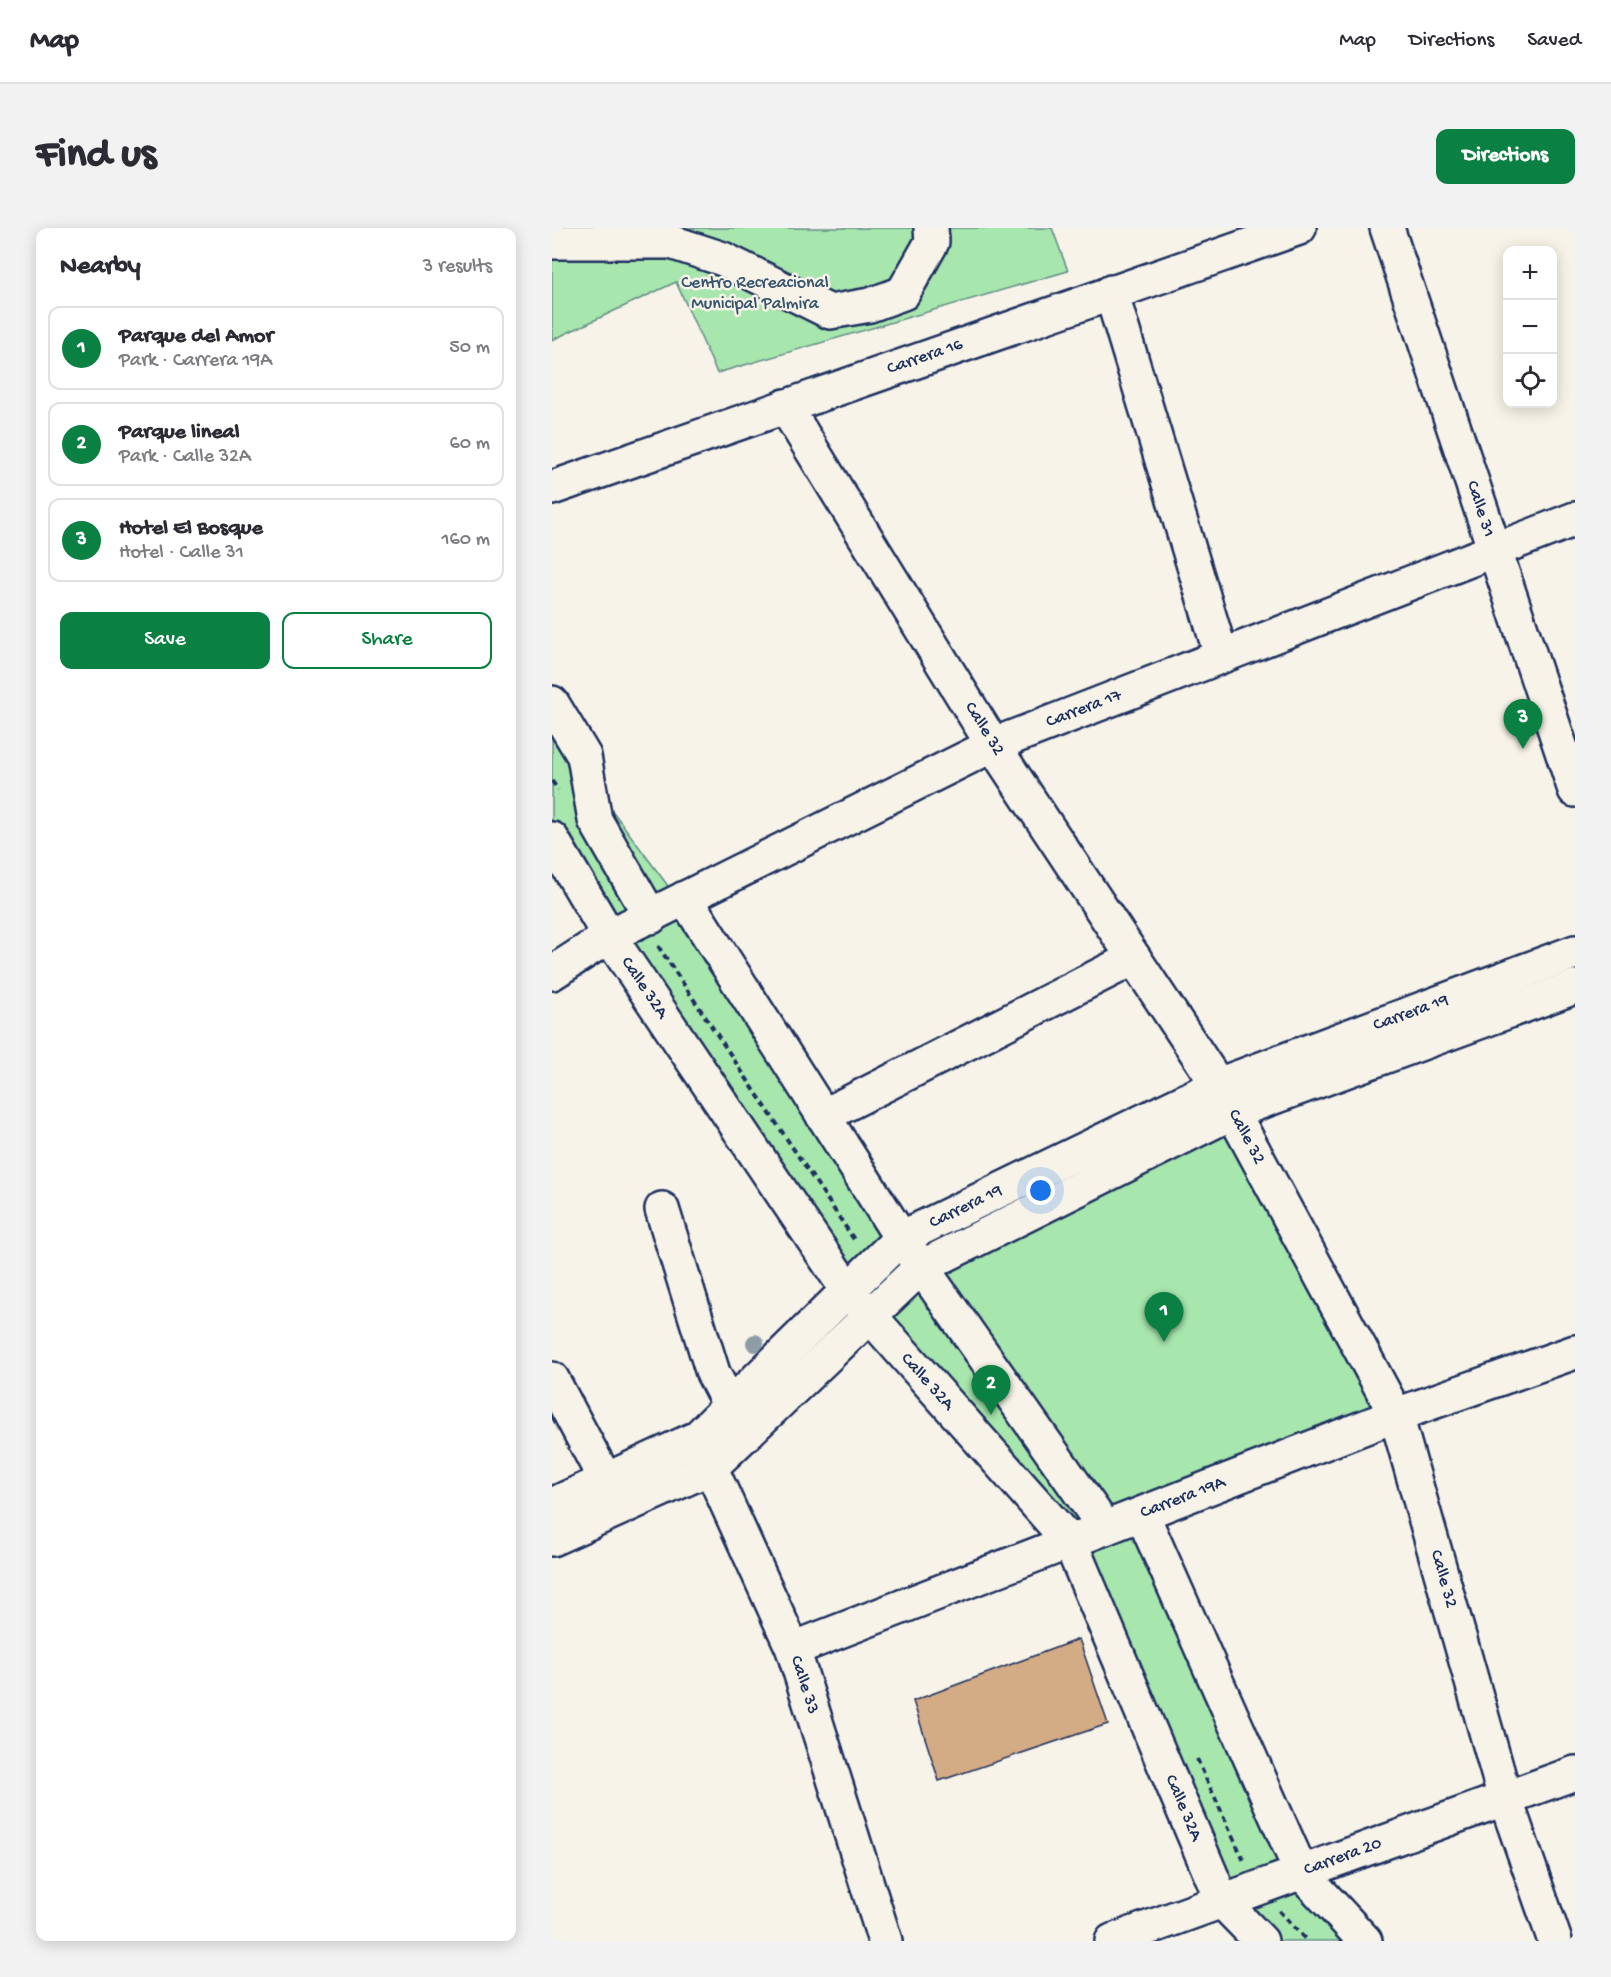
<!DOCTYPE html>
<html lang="en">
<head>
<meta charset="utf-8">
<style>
	:root { --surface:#fff; --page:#f2f2f3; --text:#2b2b33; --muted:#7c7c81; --line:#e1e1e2; --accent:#0b8043 }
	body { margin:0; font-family:"Gochi Hand",sans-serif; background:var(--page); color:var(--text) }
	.controls { position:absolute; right:18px; top:18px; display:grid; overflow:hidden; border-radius:12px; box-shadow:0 3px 15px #0003 }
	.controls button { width:54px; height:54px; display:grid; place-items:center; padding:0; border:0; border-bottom:2px solid var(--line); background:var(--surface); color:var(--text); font:30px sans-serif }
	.you { position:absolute; left:489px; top:963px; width:21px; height:21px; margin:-15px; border:4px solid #fff; border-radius:50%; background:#1a73e8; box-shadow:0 0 0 9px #1a73e833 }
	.badge { display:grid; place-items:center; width:39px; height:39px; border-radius:50%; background:var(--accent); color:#fff; font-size:20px; font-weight:700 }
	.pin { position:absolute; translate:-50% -50px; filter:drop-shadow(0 2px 3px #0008) }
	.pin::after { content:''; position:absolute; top:32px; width:21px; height:18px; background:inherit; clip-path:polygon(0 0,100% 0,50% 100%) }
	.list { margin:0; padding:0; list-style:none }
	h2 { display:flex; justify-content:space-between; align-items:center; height:78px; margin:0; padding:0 24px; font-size:26px }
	h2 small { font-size:20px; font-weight:400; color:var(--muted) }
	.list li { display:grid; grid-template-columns:39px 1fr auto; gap:18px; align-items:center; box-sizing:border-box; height:84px; margin:0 12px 12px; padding:0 12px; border:2px solid var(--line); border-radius:12px }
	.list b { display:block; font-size:22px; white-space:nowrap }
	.list p { margin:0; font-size:20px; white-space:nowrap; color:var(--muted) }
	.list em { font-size:20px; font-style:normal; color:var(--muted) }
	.actions { display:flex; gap:12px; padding:18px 24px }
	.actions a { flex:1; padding:14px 0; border:2px solid var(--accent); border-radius:12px; text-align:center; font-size:21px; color:var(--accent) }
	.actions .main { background:var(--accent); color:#fff }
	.icon { flex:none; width:33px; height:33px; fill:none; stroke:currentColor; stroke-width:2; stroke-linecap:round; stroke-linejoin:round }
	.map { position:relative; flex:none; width:1023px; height:1713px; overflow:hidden; border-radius:12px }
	header { display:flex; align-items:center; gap:36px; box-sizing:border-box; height:84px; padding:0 30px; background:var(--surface); border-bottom:2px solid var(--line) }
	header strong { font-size:28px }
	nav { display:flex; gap:33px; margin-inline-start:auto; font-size:21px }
	.intro { display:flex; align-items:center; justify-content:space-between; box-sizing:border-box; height:144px; padding:0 36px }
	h1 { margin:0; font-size:42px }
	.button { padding:15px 27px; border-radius:12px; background:var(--accent); color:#fff; font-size:21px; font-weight:700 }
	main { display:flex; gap:36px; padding:0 36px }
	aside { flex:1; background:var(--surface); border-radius:12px; box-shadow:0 3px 15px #0003 }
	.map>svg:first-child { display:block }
	.green { fill:#a7e6ad; stroke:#618a86; stroke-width:1.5 }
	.building { fill:#d3ab84; stroke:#1b2f5e; stroke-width:1.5 }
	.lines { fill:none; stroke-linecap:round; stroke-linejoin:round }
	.minor-casing { stroke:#1b2f5e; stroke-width:38 }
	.major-casing { stroke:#1b2f5e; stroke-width:38 }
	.path { stroke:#1b2f5e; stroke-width:4; stroke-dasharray:6 4.5; stroke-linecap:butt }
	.minor { stroke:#f7f3e8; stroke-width:33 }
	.major { stroke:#f7f3e8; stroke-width:33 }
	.tree { fill:#8d9ca5 }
	.labels { text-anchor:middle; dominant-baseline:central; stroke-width:5; stroke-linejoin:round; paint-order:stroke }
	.park-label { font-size:18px; fill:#37546e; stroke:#f7f3e8 }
	.street-label { font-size:18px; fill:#1b2f5e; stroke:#f7f3e8 }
</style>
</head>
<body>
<header>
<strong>Map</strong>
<nav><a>Map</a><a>Directions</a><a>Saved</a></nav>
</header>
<div class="intro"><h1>Find us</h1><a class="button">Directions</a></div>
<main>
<aside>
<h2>Nearby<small>3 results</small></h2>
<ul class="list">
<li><span class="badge">1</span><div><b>Parque del Amor</b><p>Park · Carrera 19A</p></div><em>50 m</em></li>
<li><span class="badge">2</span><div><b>Parque lineal</b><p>Park · Calle 32A</p></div><em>60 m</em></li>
<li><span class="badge">3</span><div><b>Hotel El Bosque</b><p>Hotel · Calle 31</p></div><em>160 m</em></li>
</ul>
<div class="actions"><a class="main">Save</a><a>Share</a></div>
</aside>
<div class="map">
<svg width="1023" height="1713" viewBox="0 0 1023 1713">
	<rect width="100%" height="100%" fill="#f7f3e8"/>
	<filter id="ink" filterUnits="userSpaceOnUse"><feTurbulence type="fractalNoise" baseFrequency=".0167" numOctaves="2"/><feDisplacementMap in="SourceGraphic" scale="12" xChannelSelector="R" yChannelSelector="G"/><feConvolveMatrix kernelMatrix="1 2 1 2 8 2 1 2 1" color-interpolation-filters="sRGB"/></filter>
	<g filter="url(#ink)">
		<!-- green -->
		<g class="green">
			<polygon points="0,0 500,0 516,43 165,145 124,54 0,112"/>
			<polygon points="0,475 32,528 59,581 122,666 360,1011 663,861 366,1035 553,1300 590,1286 749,1644 813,1713 704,1713 518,1314 316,1088 0,611"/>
			<polygon points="672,899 833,1183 555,1290 381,1045"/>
		</g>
		<!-- building -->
		<polygon class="building" points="527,1411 556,1496 387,1553 361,1473"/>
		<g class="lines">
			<defs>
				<g id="minor">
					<polyline points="0,14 119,14 171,31 278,84 318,77 351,65 380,14 379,0"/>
					<polyline points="559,64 669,427"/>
					<polyline points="233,178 441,517 666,857 844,1187 953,1570 1003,1713"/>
					<polyline points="0,260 747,0"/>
					<polyline points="0,475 32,528 43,592 99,689"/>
					<polyline points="0,611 57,708 296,1063 518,1314 670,1673 709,1713"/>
					<polyline points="133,670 349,1010 553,1300"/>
					<polyline points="0,745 57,708 441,517 1023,291"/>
					<polyline points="271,888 582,730"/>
					<polyline points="110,981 161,1145 178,1178"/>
					<polyline points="0,1151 54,1253"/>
					<polyline points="147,1214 241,1421 333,1713"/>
					<polyline points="590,1286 749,1644 813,1713"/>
					<polyline points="241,1421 844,1187 1023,1124"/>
					<polyline points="560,1713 1023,1545"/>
				</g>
				<g id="major">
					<polyline points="835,0 1023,562"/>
					<polyline points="0,1277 145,1210 349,1010 666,857 1023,724"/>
					<polyline points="0,1311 158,1240 369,1039 681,884 1023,759"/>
				</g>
			</defs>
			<!-- minor casing -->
			<use href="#minor" class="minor-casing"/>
			<!-- major casing -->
			<use href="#major" class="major-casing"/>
			<!-- path -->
			<g class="path">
				<polyline points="0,553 6,562"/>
				<polyline points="106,718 303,1013"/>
				<polyline points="645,1531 692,1633"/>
				<polyline points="727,1683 755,1713"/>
			</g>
			<!-- minor -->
			<use href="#minor" class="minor"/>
			<!-- major -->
			<use href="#major" class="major"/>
		</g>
		<!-- trees -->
		<circle class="tree" cx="203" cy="1115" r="9"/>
	</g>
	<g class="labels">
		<!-- park labels -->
		<g class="park-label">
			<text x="203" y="55">Centro Recreacional<tspan x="203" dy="21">Municipal Palmira</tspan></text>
		</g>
		<!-- street labels -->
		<g class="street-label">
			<text transform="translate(373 129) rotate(-19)">Carrera 16</text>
			<text transform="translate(928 281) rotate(72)">Calle 31</text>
			<text transform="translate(532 481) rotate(-21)">Carrera 17</text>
			<text transform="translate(432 501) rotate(58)">Calle 32</text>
			<text transform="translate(92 760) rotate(56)">Calle 32A</text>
			<text transform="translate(859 785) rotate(-20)">Carrera 19</text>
			<text transform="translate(694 909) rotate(62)">Calle 32</text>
			<text transform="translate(414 979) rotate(-26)">Carrera 19</text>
			<text transform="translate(375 1154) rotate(48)">Calle 32A</text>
			<text transform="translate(631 1270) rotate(-21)">Carrera 19A</text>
			<text transform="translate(891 1351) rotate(74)">Calle 32</text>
			<text transform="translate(252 1457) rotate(72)">Calle 33</text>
			<text transform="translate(631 1580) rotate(67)">Calle 32A</text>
			<text transform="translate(791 1629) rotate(-20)">Carrera 20</text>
		</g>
	</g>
</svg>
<div class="controls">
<button>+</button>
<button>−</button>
<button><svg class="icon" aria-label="locate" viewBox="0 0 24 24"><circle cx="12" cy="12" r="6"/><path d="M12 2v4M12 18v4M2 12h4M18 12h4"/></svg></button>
</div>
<div class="you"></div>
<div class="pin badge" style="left:612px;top:1114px">1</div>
<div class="pin badge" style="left:439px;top:1187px">2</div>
<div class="pin badge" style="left:971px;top:521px">3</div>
</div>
</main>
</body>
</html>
